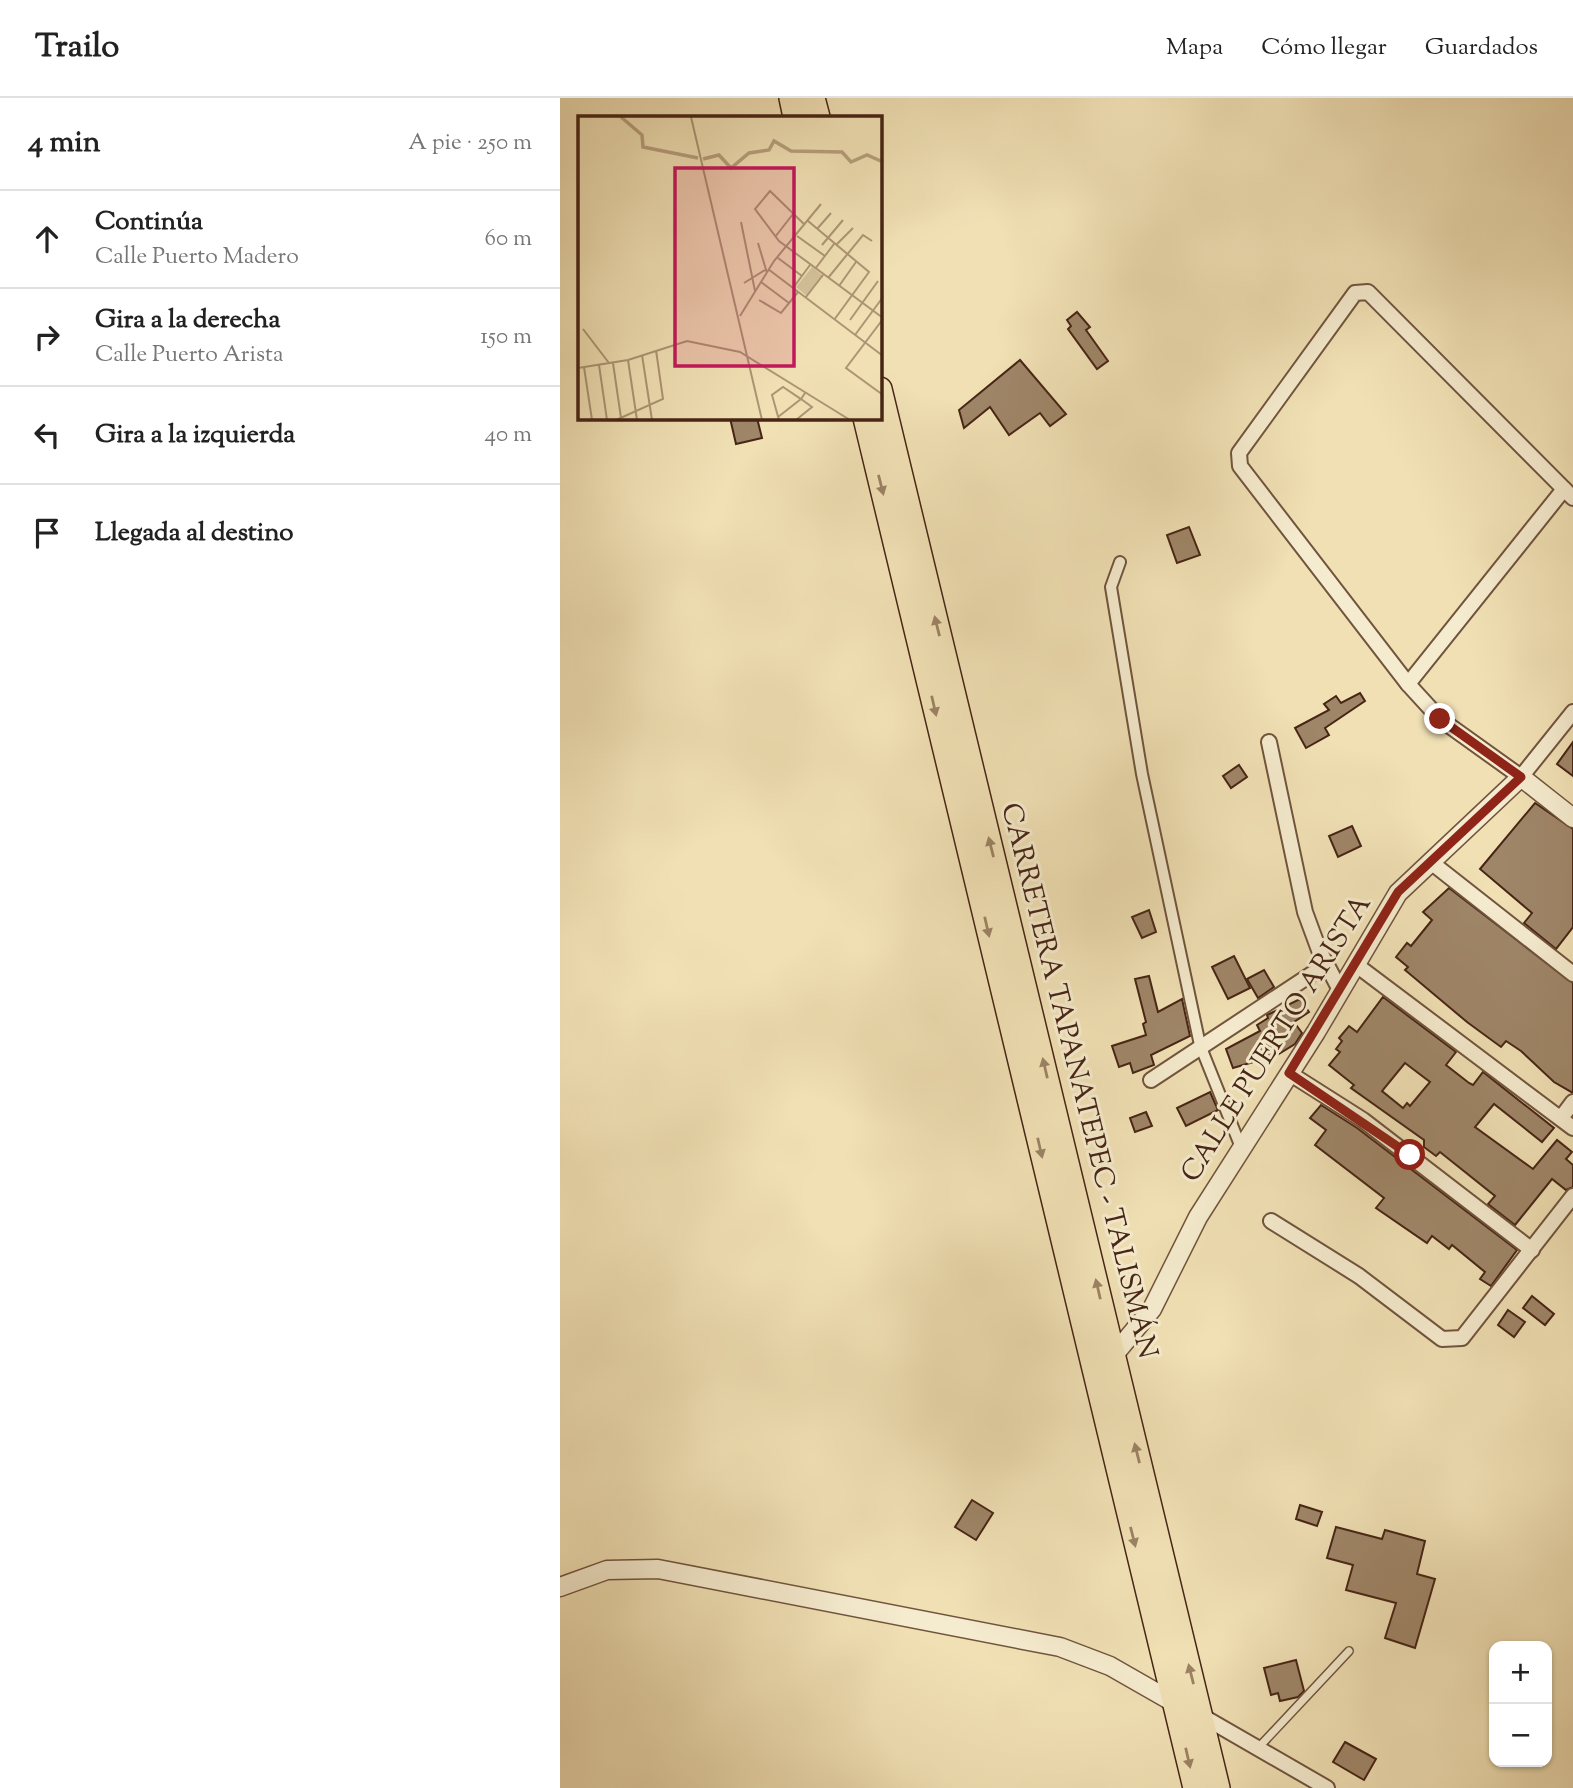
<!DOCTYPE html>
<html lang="es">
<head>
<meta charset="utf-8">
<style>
	:root { --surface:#fff; --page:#f2f2f2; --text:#222; --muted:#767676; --line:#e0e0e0 }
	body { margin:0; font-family:"Sorts Mill Goudy",serif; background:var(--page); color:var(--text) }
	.controls { position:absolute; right:21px; bottom:21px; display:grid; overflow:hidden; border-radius:14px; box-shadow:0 2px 5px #0004 }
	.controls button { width:63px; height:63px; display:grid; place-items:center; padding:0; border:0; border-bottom:2px solid var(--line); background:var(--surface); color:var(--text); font:35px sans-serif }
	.stop { position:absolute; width:21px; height:21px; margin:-16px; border:5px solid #8f2418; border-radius:50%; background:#fff }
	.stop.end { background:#8f2418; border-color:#fff; box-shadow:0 2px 7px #0008 }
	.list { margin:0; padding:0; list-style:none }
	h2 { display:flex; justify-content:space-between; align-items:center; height:91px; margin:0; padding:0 28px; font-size:30px }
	h2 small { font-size:23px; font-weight:400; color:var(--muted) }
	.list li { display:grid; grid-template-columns:46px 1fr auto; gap:21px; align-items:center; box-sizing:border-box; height:98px; padding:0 28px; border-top:2px solid var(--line) }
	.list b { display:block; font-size:26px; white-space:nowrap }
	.list p { margin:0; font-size:23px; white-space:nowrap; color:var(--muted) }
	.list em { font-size:23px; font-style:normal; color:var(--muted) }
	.icon { flex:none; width:38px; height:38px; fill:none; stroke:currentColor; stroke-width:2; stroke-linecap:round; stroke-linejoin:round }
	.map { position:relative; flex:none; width:1013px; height:1690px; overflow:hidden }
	header { display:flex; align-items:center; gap:42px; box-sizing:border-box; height:98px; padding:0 35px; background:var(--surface); border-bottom:2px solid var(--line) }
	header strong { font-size:33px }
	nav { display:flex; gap:38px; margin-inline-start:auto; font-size:24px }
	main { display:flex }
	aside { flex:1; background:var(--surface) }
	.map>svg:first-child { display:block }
	.building { fill:#9f8668; stroke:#472515; stroke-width:2; fill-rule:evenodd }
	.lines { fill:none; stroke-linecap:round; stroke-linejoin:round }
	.service-casing { stroke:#71543d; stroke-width:10 }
	.pedestrian-casing { stroke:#71543d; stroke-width:14 }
	.minor-casing { stroke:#71543d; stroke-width:18 }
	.tertiary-casing { stroke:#71543d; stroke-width:21 }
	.trunk-casing { stroke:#472515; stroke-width:26 }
	.service { stroke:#f5ebce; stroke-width:7 }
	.pedestrian { stroke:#f5ebce; stroke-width:10 }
	.minor { stroke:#f5ebce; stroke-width:14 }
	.tertiary { stroke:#f5ebce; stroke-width:18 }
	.trunk { stroke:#f0e0b4; stroke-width:23 }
	.oneway { fill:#9c8264 }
	.route { stroke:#8f2418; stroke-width:9 }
	.labels { text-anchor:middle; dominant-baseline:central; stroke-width:6; stroke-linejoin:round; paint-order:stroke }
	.street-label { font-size:28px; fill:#472515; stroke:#f5ebce }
	.inset-river { fill:none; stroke:#b7a07e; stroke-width:3.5 }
	.inset-road { fill:none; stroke:#ac9574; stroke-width:2 }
	.view { fill:#c2185b; fill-opacity:0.15; stroke:#c2185b; stroke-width:3.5 }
	.inset-edge { fill:none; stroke:#472515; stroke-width:3.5 }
</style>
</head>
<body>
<header>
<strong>Trailo</strong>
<nav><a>Mapa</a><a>Cómo llegar</a><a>Guardados</a></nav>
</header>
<main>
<aside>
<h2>4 min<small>A pie · 250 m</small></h2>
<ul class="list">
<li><svg class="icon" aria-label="ahead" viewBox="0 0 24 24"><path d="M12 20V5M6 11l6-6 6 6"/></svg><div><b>Continúa</b><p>Calle Puerto Madero</p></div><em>60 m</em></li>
<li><svg class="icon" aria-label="right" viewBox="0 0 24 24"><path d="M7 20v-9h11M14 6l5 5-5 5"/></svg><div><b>Gira a la derecha</b><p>Calle Puerto Arista</p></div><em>150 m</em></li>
<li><svg class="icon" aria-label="left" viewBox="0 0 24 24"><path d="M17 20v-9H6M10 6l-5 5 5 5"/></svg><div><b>Gira a la izquierda</b></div><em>40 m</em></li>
<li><svg class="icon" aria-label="arrive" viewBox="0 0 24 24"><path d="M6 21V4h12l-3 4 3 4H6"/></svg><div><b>Llegada al destino</b></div></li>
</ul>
</aside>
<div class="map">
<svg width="1013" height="1690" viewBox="0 0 1013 1690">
	<rect width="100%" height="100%" fill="#f0e0b4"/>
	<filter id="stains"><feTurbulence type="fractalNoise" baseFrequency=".00286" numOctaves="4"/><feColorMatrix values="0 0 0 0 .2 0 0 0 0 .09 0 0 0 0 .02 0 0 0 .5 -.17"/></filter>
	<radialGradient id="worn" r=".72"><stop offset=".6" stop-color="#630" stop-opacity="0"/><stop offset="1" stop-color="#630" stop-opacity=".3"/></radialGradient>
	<!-- building -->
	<g class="building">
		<polygon points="517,214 530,229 526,232 548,263 537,271 508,231 511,228 507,222"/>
		<polygon points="460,262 506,316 490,328 480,315 449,337 430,309 404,330 399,312"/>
		<polygon points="170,320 197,320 202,340 176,346"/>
		<polygon points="629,429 640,457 617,465 607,437"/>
		<polygon points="800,595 805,603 765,630 769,637 746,650 735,630 769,612 764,606 776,598 781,605"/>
		<polygon points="1013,644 1013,678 997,666"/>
		<polygon points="679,667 687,679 671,690 663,678"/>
		<polygon points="975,705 1013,731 1013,829 996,851 964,825 972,815 920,771"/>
		<polygon points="792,728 801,748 778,759 769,738"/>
		<polygon points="889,790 1013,885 1013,995 994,984 961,953 946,943 941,949 907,924 845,872 848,869 836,859 847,845 851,848 872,822 863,814"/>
		<polygon points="589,812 596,834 582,840 572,819"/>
		<polygon points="674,858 690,890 668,901 652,869"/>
		<polygon points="704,872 714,889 698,900 687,881"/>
		<polygon points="589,878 598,914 622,901 630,938 591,957 594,967 573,975 570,965 559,969 552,948 586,937 583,926 586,924 575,881"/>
		<path d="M 823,899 L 896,954 L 886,967 L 909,985 L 913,987 L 923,974 L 994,1030 L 982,1044 L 934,1006 L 915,1029 L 973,1071 L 997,1042 L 1012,1054 L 1006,1061 L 1013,1067 L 1013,1089 L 1006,1092 L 992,1081 L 955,1127 L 928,1106 L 935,1098 L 880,1054 L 876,1058 L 864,1049 L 864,1042 L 791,990 L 794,987 L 769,967 L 780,954 L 776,951 L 782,943 L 779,940 L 789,928 L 797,934 ZM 845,965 L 870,984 L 850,1008 L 847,1005 L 843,1010 L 822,993 Z"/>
		<polygon points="740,901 749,914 734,924 742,935 735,946 709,962 707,960 673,970 666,951 700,933 697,927 708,920 707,917"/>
		<polygon points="650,994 658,1012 626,1028 617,1010"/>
		<polygon points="761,1007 797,1030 957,1152 931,1188 920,1181 925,1174 892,1147 889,1151 872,1138 867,1145 816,1110 824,1100 755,1047 766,1032 750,1020"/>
		<polygon points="586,1014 592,1028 575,1034 570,1020"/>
		<polygon points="972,1198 994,1216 985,1227 963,1210"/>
		<polygon points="948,1212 965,1224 954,1239 938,1227"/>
		<polygon points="412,1402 433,1415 416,1442 395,1429"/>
		<polygon points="740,1407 762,1414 757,1428 736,1421"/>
		<polygon points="776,1429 822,1441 825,1432 865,1443 857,1476 875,1481 855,1550 825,1540 836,1505 786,1492 793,1467 767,1460"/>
		<polygon points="736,1562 744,1593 738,1599 720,1603 718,1595 711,1597 704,1570"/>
		<polygon points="785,1644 816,1661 804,1682 773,1664"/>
	</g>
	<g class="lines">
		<defs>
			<polyline id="service" points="699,1649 789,1553"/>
			<polyline id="pedestrian" points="560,464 551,489 582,676 640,947 682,1052"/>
			<g id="minor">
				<polyline points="1013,400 808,194 795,195 679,355 680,368 848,586 880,621 961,679 1013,614"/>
				<polyline points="848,586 1004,391"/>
				<polyline points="709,644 745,814 759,852 780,892"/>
				<polyline points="872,765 1013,876"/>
				<polyline points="795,866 1013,1030"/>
				<polyline points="729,975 803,1022 972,1152"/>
				<polyline points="591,982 767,866"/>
				<polyline points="1001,1020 1013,1004"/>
				<polyline points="711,1123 799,1178 882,1241 902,1240 1013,1098"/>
				<polyline points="642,1618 767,1690"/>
			</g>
			<g id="tertiary">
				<polyline points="553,1258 592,1211 638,1119 756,934 838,795 961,679 1013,720"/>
				<polyline points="0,1489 47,1472 98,1471 500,1549 550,1568 620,1608"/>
			</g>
			<g id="trunk">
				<polyline points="231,0 235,19"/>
				<polyline points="253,0 258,19"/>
				<polyline points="320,291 658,1690"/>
				<polyline points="305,320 635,1690"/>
			</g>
		</defs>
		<!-- service casing -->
		<use href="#service" class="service-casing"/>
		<!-- pedestrian casing -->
		<use href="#pedestrian" class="pedestrian-casing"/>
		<!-- minor casing -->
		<use href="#minor" class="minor-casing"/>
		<!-- tertiary casing -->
		<use href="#tertiary" class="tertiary-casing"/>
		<!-- trunk casing -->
		<use href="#trunk" class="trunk-casing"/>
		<!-- service -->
		<use href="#service" class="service"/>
		<!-- pedestrian -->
		<use href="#pedestrian" class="pedestrian"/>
		<!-- minor -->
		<use href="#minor" class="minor"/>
		<!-- tertiary -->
		<use href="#tertiary" class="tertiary"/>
		<!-- trunk -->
		<use href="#trunk" class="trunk"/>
	</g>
	<!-- one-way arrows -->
	<defs><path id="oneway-solid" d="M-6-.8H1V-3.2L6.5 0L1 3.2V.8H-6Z" transform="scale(1.75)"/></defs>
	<g class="oneway">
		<use href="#oneway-solid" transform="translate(321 387) rotate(76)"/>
		<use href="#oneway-solid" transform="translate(377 528) rotate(-104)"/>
		<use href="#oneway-solid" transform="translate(374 608) rotate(77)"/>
		<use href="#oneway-solid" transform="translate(431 749) rotate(-104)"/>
		<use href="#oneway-solid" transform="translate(427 829) rotate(77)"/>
		<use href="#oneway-solid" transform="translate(485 970) rotate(-103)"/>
		<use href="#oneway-solid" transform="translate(480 1050) rotate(77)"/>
		<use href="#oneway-solid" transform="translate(538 1191) rotate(-103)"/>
		<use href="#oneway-solid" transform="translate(577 1355) rotate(-104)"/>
		<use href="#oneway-solid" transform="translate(573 1439) rotate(76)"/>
		<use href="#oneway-solid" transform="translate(631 1576) rotate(-104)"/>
		<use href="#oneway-solid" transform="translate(628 1660) rotate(77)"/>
	</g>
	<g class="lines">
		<!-- route -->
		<polyline class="route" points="850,1057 729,975 838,794 961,679 880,621"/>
	</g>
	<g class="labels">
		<!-- street labels -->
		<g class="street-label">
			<text transform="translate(717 941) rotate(-58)">CALLE PUERTO ARISTA</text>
			<text transform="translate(518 983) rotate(76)">CARRETERA TAPANATEPEC - TALISMÁN</text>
		</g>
	</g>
	<!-- overview -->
	<g transform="translate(18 18)">
		<rect width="304" height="304" fill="#f0e0b4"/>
		<path d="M 234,151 L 244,159 L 229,180 L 218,171 Z" fill="#d3c099"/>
		<path class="inset-river" d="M 43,1 L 64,19 L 65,31 L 120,42M 125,43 L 141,39 L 153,52 L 171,37 L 191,34 L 196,25 L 213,35 L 264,36 L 273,46 L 289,39 L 305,46"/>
		<path class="inset-road" d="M 113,1 L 184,304M 230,105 L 291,156 L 256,204M 163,106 L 177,175M 227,109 L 192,75 L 177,93 L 201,125 L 305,202M 239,113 L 253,97M 219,120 L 247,140M 197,121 L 215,98M 180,127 L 189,157M 244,129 L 265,104M 258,129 L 275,112M 200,142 L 224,160M 190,153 L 305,240M 237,153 L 256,128M 250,162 L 285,119 L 294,125M 183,166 L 211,187M 166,167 L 187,154M 261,170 L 278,146M 215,172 L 232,149M 228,181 L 245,159M 181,184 L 203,197 L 220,176M 162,200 L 196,145 L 243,88M 305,203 L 268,252 L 305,279M 272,204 L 300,165M 5,213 L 31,247M 277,219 L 305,181M 64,239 L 74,304M 50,244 L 59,304M 35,247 L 43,302M 21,249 L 29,304M 6,251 L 14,304M 0,252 L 50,244 L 109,225 L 162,236 L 272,304M 200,301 L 223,283 L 234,291 L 218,304M 38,304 L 85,283 L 78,234M 201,304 L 194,279 L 205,271 L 223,283 L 227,277"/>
		<path class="view" d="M 97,52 L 216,52 L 216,250 L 97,250 Z"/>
		<rect width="304" height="304" class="inset-edge"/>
	</g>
	<rect width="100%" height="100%" filter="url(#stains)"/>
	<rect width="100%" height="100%" fill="url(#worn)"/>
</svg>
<div class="controls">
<button>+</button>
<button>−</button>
</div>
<div class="stop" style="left:850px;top:1057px"></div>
<div class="stop end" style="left:880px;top:621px"></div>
</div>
</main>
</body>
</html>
